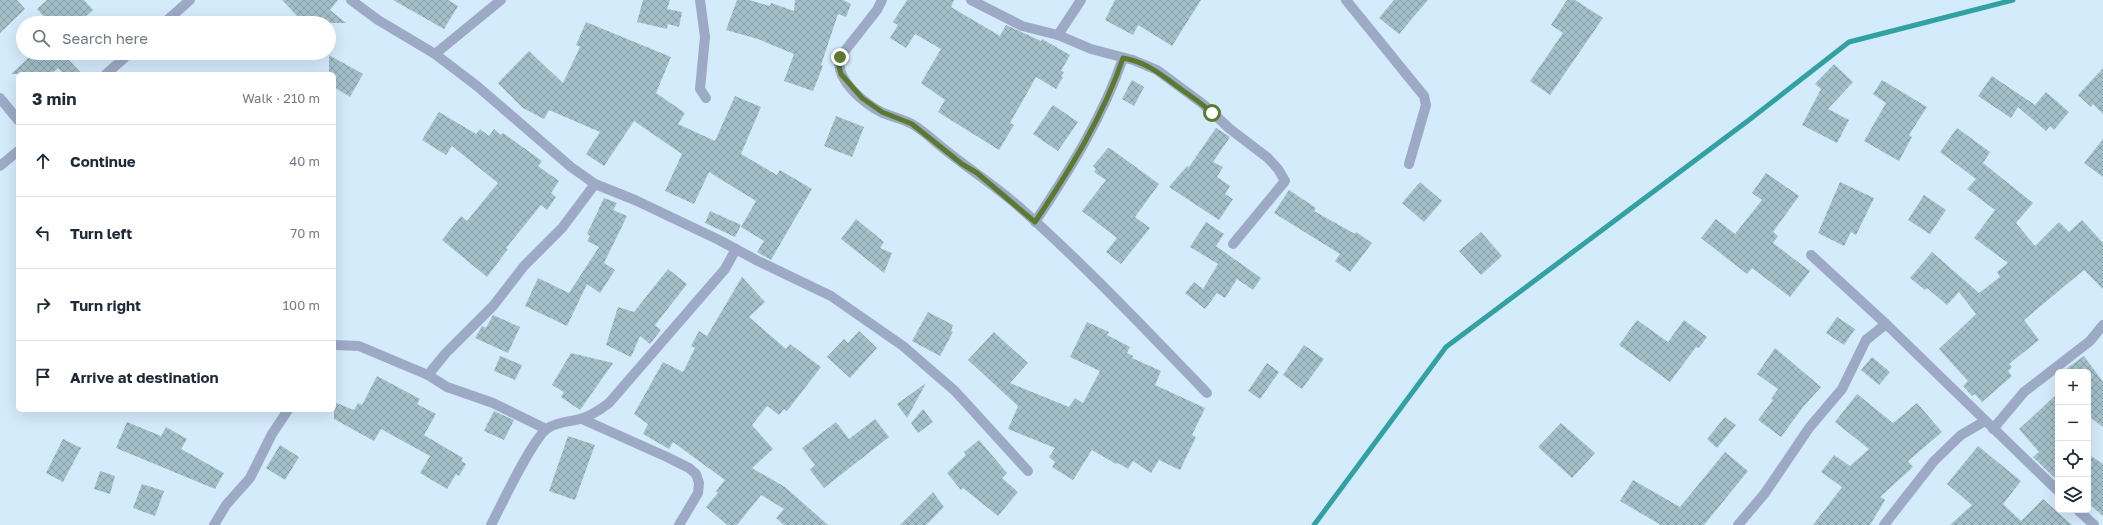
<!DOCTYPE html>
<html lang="en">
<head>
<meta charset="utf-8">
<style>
	:root { --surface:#fff; --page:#f6f6f7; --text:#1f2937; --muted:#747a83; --line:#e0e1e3 }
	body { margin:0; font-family:"Golos Text",sans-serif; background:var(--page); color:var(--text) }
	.controls { position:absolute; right:12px; bottom:12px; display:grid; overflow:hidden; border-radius:6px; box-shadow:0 4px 16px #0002 }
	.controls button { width:36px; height:36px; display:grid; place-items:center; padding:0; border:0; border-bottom:1px solid var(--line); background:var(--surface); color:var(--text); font:20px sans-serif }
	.stop { position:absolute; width:12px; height:12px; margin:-9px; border:3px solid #5b792f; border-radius:50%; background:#fff }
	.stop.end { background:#5b792f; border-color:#fff; box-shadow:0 1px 4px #0008 }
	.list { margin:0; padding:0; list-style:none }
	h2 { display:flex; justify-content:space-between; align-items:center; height:52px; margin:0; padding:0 16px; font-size:17px }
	h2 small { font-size:13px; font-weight:400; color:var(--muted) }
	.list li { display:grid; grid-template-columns:26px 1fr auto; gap:12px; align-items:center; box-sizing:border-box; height:72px; padding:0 16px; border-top:1px solid var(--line) }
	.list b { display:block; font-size:15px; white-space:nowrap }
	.list em { font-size:13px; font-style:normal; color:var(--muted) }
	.icon { flex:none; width:22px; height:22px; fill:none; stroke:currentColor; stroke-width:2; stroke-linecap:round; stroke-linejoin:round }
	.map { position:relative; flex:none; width:2103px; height:525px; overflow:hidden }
	.search { position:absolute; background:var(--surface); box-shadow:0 4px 16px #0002; left:16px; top:16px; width:320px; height:44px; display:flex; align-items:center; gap:10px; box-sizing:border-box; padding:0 14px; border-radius:22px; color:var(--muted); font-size:15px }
	.panel { position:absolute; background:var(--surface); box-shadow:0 4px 16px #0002; left:16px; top:72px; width:320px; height:340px; border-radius:6px }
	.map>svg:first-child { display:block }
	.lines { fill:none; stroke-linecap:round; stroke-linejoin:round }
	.stream { stroke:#32a1a2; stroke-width:5 }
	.building { fill:url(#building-cross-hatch) }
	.minor { stroke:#9daac6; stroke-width:10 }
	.route { stroke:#5b792f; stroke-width:5 }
</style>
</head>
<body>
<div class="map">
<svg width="2103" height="525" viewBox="0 0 2103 525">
	<defs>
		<pattern id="building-cross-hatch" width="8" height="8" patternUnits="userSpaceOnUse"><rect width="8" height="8" fill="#a3c0c9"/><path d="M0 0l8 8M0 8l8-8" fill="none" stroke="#869da5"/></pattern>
	</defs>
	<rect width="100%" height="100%" fill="#d4ebfc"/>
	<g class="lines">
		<!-- stream -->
		<polyline class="stream" points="1314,525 1446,347 1749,120 1849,42 2013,0"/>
	</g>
	<!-- building -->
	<g class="building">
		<polygon points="0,0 17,0 25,9 0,33"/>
		<polygon points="47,0 84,0 93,10 79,23 50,23 37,9"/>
		<polygon points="282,0 338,0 330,10 346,23 292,23 297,16"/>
		<polygon points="393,0 448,0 458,6 444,29"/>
		<polygon points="643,0 670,0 667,9 682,12 679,27 668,24 667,29 637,22"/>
		<polygon points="737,0 749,0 770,6 771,3 794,11 795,0 843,0 851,4 846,17 838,14 821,65 823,66 813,91 784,81 794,54 758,39 726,30"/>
		<polygon points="907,0 954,0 951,7 1000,36 1006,25 1041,41 1042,39 1070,55 1061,71 1064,72 1061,76 1063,77 1056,89 1036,77 1010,123 1014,125 999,150 938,112 945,100 921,83 941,49 915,34 906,48 890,38 898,25 893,22"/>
		<polygon points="1115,0 1201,0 1172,46 1138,25 1133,35 1105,20"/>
		<polygon points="1394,0 1428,0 1399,34 1379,18"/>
		<polygon points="1567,0 1575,0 1603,18 1550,95 1530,81 1563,33 1551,25"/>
		<polygon points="586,22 671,57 656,93 685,113 678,124 715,141 735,96 761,107 741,154 777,175 780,170 812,189 771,260 757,252 764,241 741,227 756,201 709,172 694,204 665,191 682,154 634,121 604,166 586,154 600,132 549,110 544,119 523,108 498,83 529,51 563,83 580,47 576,45"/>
		<polygon points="34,53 74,53 68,59 82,74 64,74 58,68 51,74 11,74"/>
		<polygon points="329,55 363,74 350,97 334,87 334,74 329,74"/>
		<polygon points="1834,64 1853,82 1828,109 1849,120 1837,143 1802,125 1821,89 1815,84"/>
		<polygon points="2103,68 2103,114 2093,104 2091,107 2078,95"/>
		<polygon points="1992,76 2035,105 2046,92 2069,112 2054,130 2050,126 2046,131 2018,107 2011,118 1978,96"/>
		<polygon points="1132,80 1144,87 1134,106 1122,99"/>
		<polygon points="1882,80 1927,107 1909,135 1912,137 1899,161 1864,141 1886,103 1873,94"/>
		<polygon points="1053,105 1078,122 1058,151 1033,134"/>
		<polygon points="439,112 476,134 480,129 489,136 494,129 501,135 503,133 542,161 538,166 559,181 551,193 556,197 547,210 541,205 506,248 508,249 487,277 442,240 461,216 467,221 498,183 452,146 446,155 422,140"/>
		<polygon points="836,116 864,127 852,157 824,146"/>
		<polygon points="1216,128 1230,137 1213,162 1223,167 1217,177 1230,186 1225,194 1233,199 1219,220 1169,187 1187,166 1189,167"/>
		<polygon points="1957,128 1990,152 1983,163 2033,203 2016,223 2035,246 2059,222 2069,232 2082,220 2103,243 2103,289 2084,270 2024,320 2039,340 2009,364 2012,367 2008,371 2012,376 1982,402 1975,394 1972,396 1963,386 1968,381 1939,349 1976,314 1959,292 1947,305 1927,288 1925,290 1910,278 1932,252 1979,293 2000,277 1997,272 2008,263 1974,238 1995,210 1967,189 1976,179 1940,152"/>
		<polygon points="2103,139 2103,177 2084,163"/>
		<polygon points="1108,148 1111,149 1159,184 1135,217 1150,228 1121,264 1106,252 1117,238 1082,211 1106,180 1094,172 1096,169 1093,166"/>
		<polygon points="1766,173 1799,196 1773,232 1778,236 1773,243 1810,271 1790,297 1752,268 1747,274 1701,238 1716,219 1735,234 1762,200 1752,193"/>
		<polygon points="1420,182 1442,201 1424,222 1402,203"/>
		<polygon points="1840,182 1874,198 1856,235 1851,232 1844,246 1818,233"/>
		<polygon points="1289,190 1316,208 1314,211 1355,234 1356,232 1372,243 1350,272 1335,261 1340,254 1274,213"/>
		<polygon points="1924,195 1946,210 1930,234 1908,220"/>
		<polygon points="604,198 617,203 613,210 627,216 604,263 615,270 600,293 587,284 567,326 525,306 538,278 569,293 599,247 587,241 590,236 587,234"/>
		<polygon points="710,211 741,225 735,237 705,223"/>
		<polygon points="856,219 884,242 880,248 892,253 884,273 841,239"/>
		<polygon points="1206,222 1224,234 1216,246 1261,278 1253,290 1237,279 1225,298 1217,293 1205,309 1185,293 1194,282 1203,289 1218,264 1190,247"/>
		<polygon points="1481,232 1502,256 1481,275 1459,251"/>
		<polygon points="668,269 687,284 655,325 661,330 650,344 640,336 631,357 606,345 618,307 634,312"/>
		<polygon points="742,277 765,302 749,317 786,349 790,344 821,367 787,411 784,409 779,415 767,406 752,425 773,449 752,468 785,487 828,525 784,525 776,518 784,509 761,495 737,525 727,525 706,507 718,493 716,491 725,480 673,442 669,449 643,434 648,424 634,414 663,362 683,372 695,348 691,346 699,331 707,336"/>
		<polygon points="928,312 953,325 951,331 953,332 940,356 912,341"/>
		<polygon points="493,315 520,327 508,353 475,338 482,326 486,328"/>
		<polygon points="1837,317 1855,329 1844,345 1826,333"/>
		<polygon points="1637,320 1668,342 1684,320 1707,337 1699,348 1696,347 1670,382 1619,345"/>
		<polygon points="1087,322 1109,332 1107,335 1130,347 1127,353 1133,356 1132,358 1161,371 1155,385 1205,408 1192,435 1196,437 1180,470 1159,460 1151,473 1133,461 1128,469 1118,463 1116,464 1092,450 1073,480 1052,467 1055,462 1049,457 1055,448 1008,429 1018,406 968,360 994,332 1028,363 1010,383 1069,407 1075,398 1083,403 1100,371 1070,357"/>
		<polygon points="859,331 877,348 850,378 827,357 844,339 848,343"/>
		<polygon points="1304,345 1324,359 1302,389 1283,375"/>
		<polygon points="1775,348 1821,387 1803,407 1781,437 1758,420 1773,400 1771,399 1778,389 1757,374"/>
		<polygon points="571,353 613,363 580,410 561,397 564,392 552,385"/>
		<polygon points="500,356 522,365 515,380 494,371"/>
		<polygon points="2084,356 2103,382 2103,427 2088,416 2088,372 2062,372"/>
		<polygon points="1872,357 1890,372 1879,385 1861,370"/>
		<polygon points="1267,363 1279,372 1260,399 1248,391"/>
		<polygon points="377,376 420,399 417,404 436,414 424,435 463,458 461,461 466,464 459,476 456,474 447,489 420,473 430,456 381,429 374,441 334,419 334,402 354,410 358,403 362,405"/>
		<polygon points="926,383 907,418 897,404"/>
		<polygon points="2058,393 2058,481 2033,457 2039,452 2019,429"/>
		<polygon points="1857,394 1893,423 1917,403 1942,432 1908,461 1913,467 1880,497 1885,500 1870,525 1813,525 1842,487 1821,472 1834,455 1850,466 1869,449 1835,422"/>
		<polygon points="923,409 933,422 918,433 911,423"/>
		<polygon points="494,411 514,420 504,440 484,431"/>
		<polygon points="1725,417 1736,425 1717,448 1707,439"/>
		<polygon points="875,419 889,437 824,488 810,470 815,465 802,448 836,422 849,439"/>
		<polygon points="127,422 161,436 166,427 187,439 181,449 224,473 215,489 116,448"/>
		<polygon points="1561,423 1595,453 1572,478 1538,447"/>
		<polygon points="568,436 595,445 575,500 549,491"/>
		<polygon points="63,439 81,448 63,482 46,473"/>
		<polygon points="979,440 1007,473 1002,478 1018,492 998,516 963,488 961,490 947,473 966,455 964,452"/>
		<polygon points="280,445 299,457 285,480 266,468"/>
		<polygon points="1978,446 2021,481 2003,504 2021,521 2043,499 2072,525 1950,525 1972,505 1947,484"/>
		<polygon points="1725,452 1748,471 1704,525 1661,525 1620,501 1633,480 1680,507"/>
		<polygon points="2088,454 2103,464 2103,516 2088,503"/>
		<polygon points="100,471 115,476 110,494 94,489"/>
		<polygon points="142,484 164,491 155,516 133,508"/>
		<polygon points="933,492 944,507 926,525 900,525"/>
	</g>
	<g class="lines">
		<!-- minor -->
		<g class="minor">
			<polyline points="351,0 378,20 435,54 477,86 571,167 595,184 635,200 719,240 758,261 831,296 903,346 955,391 1028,471"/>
			<polyline points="700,0 705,37 700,89 706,98"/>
			<path d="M 882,0 L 877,10 L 840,57 C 834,80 865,104 883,113 C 893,117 903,119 912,124 C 921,129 930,137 938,144 C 964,166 992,183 1017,205 C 1084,264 1145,329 1207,393"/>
			<polyline points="971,0 1022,26 1058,35 1091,49 1133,60 1157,70 1203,104 1230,129 1268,158 1278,169 1285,181 1233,244"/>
			<polyline points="1346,0 1424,96 1426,105 1409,164"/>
			<polyline points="164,23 190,0"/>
			<polyline points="1058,35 1081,0"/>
			<polyline points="435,54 501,0"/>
			<polyline points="106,74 130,53"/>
			<polyline points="0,98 18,120"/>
			<polyline points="0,166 18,151"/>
			<path d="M 1035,222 C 1069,171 1103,117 1123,58"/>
			<polyline points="1811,255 1886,324 2058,491"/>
			<polyline points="334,345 359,346 428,375"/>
			<polyline points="582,419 667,457 689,468 696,474 699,483 698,493 679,525"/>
			<polyline points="546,429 493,403 447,387 428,375 445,354 493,306 524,266 562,228 595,184"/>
			<polyline points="1993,429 2024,392 2090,341 2103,325"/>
			<polyline points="2078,510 2094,525"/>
			<polyline points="214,525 226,505 250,478 272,434 288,410"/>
			<path d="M 491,525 C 501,506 533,437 548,428 C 559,421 571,422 583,418 C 593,415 601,409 609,403 L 725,269 L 736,249"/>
			<polyline points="1738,525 1765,493 1809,428 1842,389 1866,340 1886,324"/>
			<polyline points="1884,525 1934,461 1961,435 1985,421"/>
		</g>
	</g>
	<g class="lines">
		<!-- route -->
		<path class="route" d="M 840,57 L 838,63 L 841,74 L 862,98 L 882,112 L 912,124 L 962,164 L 977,173 L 1035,222 C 1069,171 1103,117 1123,58 C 1148,62 1164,77 1185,92 C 1195,99 1203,104 1212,113"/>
	</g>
</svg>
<div class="controls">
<button>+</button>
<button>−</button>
<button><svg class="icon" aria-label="locate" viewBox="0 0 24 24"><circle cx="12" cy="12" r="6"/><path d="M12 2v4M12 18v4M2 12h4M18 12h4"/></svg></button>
<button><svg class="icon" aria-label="layers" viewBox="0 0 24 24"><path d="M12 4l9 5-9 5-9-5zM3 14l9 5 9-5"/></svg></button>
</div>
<div class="stop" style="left:1212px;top:113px"></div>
<div class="stop end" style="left:840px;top:57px"></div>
<div class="search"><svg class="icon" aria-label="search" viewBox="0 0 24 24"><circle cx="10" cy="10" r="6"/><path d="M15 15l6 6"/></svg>Search here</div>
<section class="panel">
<h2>3 min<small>Walk · 210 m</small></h2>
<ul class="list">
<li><svg class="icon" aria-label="ahead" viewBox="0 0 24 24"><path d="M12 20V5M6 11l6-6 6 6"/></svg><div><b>Continue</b></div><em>40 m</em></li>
<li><svg class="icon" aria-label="left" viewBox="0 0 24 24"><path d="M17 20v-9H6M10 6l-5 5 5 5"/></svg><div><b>Turn left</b></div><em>70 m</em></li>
<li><svg class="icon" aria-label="right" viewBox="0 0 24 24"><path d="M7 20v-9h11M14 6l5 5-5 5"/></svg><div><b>Turn right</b></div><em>100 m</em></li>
<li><svg class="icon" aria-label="arrive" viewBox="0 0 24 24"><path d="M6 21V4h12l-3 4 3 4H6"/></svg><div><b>Arrive at destination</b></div></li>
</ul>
</section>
</div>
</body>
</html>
